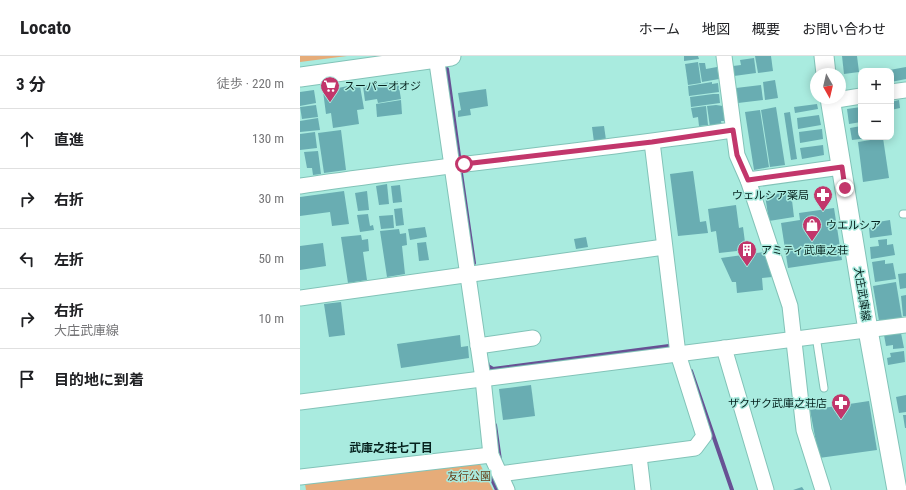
<!DOCTYPE html>
<html lang="ja">
<head>
<meta charset="utf-8">
<style>
	:root { --surface:#fff; --page:#f2f2f2; --text:#202124; --muted:#757577; --line:#e0e0e0 }
	body { margin:0; font-family:"Roboto Condensed","Noto Sans JP",sans-serif; background:var(--page); color:var(--text) }
	.controls { position:absolute; right:12px; top:12px; display:grid; overflow:hidden; border-radius:8px; box-shadow:0 2px 10px #0003 }
	.controls button { width:36px; height:36px; display:grid; place-items:center; padding:0; border:0; border-bottom:1px solid var(--line); background:var(--surface); color:var(--text); font:20px sans-serif }
	.compass { position:absolute; left:510px; top:12px; width:36px; height:36px; border-radius:50%; background:var(--surface); box-shadow:0 2px 10px #0003; rotate:172deg }
	.stop { position:absolute; width:12px; height:12px; margin:-9px; border:3px solid #c2366b; border-radius:50%; background:#fff }
	.stop.end { background:#c2366b; border-color:#fff; box-shadow:0 1px 4px #0008 }
	.list { margin:0; padding:0; list-style:none }
	h2 { display:flex; justify-content:space-between; align-items:center; height:52px; margin:0; padding:0 16px; font-size:17px }
	h2 small { font-size:13px; font-weight:400; color:var(--muted) }
	.list li { display:grid; grid-template-columns:26px 1fr auto; gap:12px; align-items:center; box-sizing:border-box; height:60px; padding:0 16px; border-top:1px solid var(--line) }
	.list b { display:block; font-size:15px; white-space:nowrap }
	.list p { margin:0; font-size:13px; white-space:nowrap; color:var(--muted) }
	.list em { font-size:13px; font-style:normal; color:var(--muted) }
	.icon { flex:none; width:22px; height:22px; fill:none; stroke:currentColor; stroke-width:2; stroke-linecap:round; stroke-linejoin:round }
	.map { position:relative; flex:none; width:606px; height:434px; overflow:hidden }
	header { display:flex; align-items:center; gap:24px; box-sizing:border-box; height:56px; padding:0 20px; background:var(--surface); border-bottom:1px solid var(--line) }
	header strong { font-size:19px }
	nav { display:flex; gap:22px; margin-inline-start:auto; font-size:14px }
	main { display:flex }
	aside { flex:1; background:var(--surface) }
	.map>svg:first-child { display:block }
	.green { fill:#e6ac79 }
	.lines { fill:none; stroke-linecap:round; stroke-linejoin:round }
	.stream { stroke:#675194; stroke-width:4 }
	.building { fill:#69adb2 }
	.service-casing { stroke:#82c3b8; stroke-width:9 }
	.minor-casing { stroke:#82c3b8; stroke-width:17 }
	.tertiary-casing { stroke:#82c3b8; stroke-width:21 }
	.service { stroke:#fff; stroke-width:7 }
	.minor { stroke:#fff; stroke-width:15 }
	.tertiary { stroke:#fff; stroke-width:19 }
	.route { stroke:#c2366b; stroke-width:5 }
	.labels { text-anchor:middle; dominant-baseline:central; stroke-width:3; stroke-linejoin:round; paint-order:stroke }
	.poi-label { font-size:11px; fill:#06221e; stroke:#a9ebdf; text-anchor:start }
	.street-label { font-size:11px; fill:#06221e; stroke:#a9ebdf }
	.park-label { font-size:11px; fill:#66411d; stroke:#a9ebdf }
	.neighbourhood-label { font-size:12px; font-weight:bold; fill:#06221e; stroke:#a9ebdf }
</style>
</head>
<body>
<header>
<strong>Locato</strong>
<nav><a>ホーム</a><a>地図</a><a>概要</a><a>お問い合わせ</a></nav>
</header>
<main>
<aside>
<h2>3 分<small>徒歩 · 220 m</small></h2>
<ul class="list">
<li><svg class="icon" aria-label="ahead" viewBox="0 0 24 24"><path d="M12 20V5M6 11l6-6 6 6"/></svg><div><b>直進</b></div><em>130 m</em></li>
<li><svg class="icon" aria-label="right" viewBox="0 0 24 24"><path d="M7 20v-9h11M14 6l5 5-5 5"/></svg><div><b>右折</b></div><em>30 m</em></li>
<li><svg class="icon" aria-label="left" viewBox="0 0 24 24"><path d="M17 20v-9H6M10 6l-5 5 5 5"/></svg><div><b>左折</b></div><em>50 m</em></li>
<li><svg class="icon" aria-label="right" viewBox="0 0 24 24"><path d="M7 20v-9h11M14 6l5 5-5 5"/></svg><div><b>右折</b><p>大庄武庫線</p></div><em>10 m</em></li>
<li><svg class="icon" aria-label="arrive" viewBox="0 0 24 24"><path d="M6 21V4h12l-3 4 3 4H6"/></svg><div><b>目的地に到着</b></div></li>
</ul>
</aside>
<div class="map">
<svg width="606" height="434" viewBox="0 0 606 434">
	<rect width="100%" height="100%" fill="#a9ebdf"/>
	<!-- green -->
	<g class="green">
		<polygon points="0,0 47,0 0,6"/>
		<polygon points="176,405 180,408 193,434 6,434 5,428 10,424"/>
	</g>
	<g class="lines">
		<!-- stream -->
		<g class="stream">
			<polyline points="147,13 159,100"/>
			<polyline points="161,117 174,207"/>
			<polyline points="187,306 188,310 193,313 369,290"/>
			<polyline points="391,315 432,434"/>
			<polyline points="195,369 200,404"/>
			<polyline points="189,417 197,434"/>
		</g>
	</g>
	<!-- building -->
	<g class="building">
		<polygon points="384,0 398,0 399,3 384,5"/>
		<polygon points="455,0 471,0 473,15 458,17"/>
		<polygon points="542,0 557,0 559,16 544,18"/>
		<polygon points="454,2 456,17 434,20 433,10 441,9 440,4"/>
		<polygon points="398,6 401,27 388,29 385,8"/>
		<polygon points="399,7 405,7 406,13 417,11 419,23 402,26"/>
		<polygon points="606,11 606,23 591,26 591,15 584,15"/>
		<polygon points="475,24 478,42 465,44 463,26"/>
		<polygon points="98,25 101,43 78,47 77,43 65,45 63,30"/>
		<polygon points="412,26 412,28 418,27 419,36 389,40 388,30"/>
		<polygon points="53,29 54,31 60,30 64,53 57,54 59,68 33,72 31,57 26,58 23,35"/>
		<polygon points="461,29 463,44 438,47 436,32"/>
		<polygon points="186,33 188,50 170,53 171,59 158,61 158,55 161,54 158,37"/>
		<polygon points="14,34 16,47 0,50 0,36"/>
		<polygon points="413,38 419,38 420,47 391,51 390,41"/>
		<polygon points="101,44 102,58 77,61 76,48"/>
		<polygon points="599,44 600,52 591,54 591,46"/>
		<polygon points="517,48 518,53 495,57 494,51"/>
		<polygon points="16,49 18,61 2,63 0,51"/>
		<polygon points="416,49 423,50 425,65 421,65 422,70 410,71 407,50"/>
		<polygon points="406,50 408,69 399,70 398,61 393,62 391,52"/>
		<polygon points="476,51 485,109 470,111 461,54"/>
		<polygon points="561,51 561,66 549,68 547,53"/>
		<polygon points="460,54 469,111 454,114 445,56"/>
		<polygon points="490,56 497,103 491,104 484,57"/>
		<polygon points="519,59 521,69 498,73 497,62"/>
		<polygon points="18,62 20,74 0,76 0,65"/>
		<polygon points="304,70 306,84 294,86 292,71"/>
		<polygon points="561,70 561,81 568,82 552,84 550,72"/>
		<polygon points="522,73 523,83 500,87 499,76"/>
		<polygon points="41,74 46,114 24,117 18,77"/>
		<polygon points="15,76 17,92 0,94 0,78"/>
		<polygon points="583,82 589,122 563,126 558,86"/>
		<polygon points="523,89 524,99 502,103 500,92"/>
		<polygon points="18,95 21,118 13,119 12,112 7,112 4,96"/>
		<polygon points="393,115 400,166 406,165 408,177 378,180 370,118"/>
		<polygon points="87,128 89,148 79,149 76,130"/>
		<polygon points="100,129 102,146 93,147 91,130"/>
		<polygon points="44,135 49,168 32,170 30,156 0,160 0,141"/>
		<polygon points="67,135 69,154 58,155 55,137"/>
		<polygon points="491,136 494,161 469,165 465,139"/>
		<polygon points="436,149 439,172 443,171 446,194 419,197 416,175 411,176 408,153"/>
		<polygon points="102,152 104,169 96,170 94,153"/>
		<polygon points="534,152 542,204 488,212 481,167 500,164 499,157"/>
		<polygon points="68,158 70,170 73,169 74,174 60,176 57,159"/>
		<polygon points="93,159 94,172 81,173 79,160"/>
		<polygon points="590,164 592,179 570,182 569,172 579,170 578,166"/>
		<polygon points="125,171 127,181 110,184 108,173"/>
		<polygon points="99,173 100,178 106,177 107,189 102,190 105,218 87,221 80,175"/>
		<polygon points="61,179 62,184 68,183 69,195 63,196 67,224 48,227 41,181"/>
		<polygon points="286,181 288,191 276,193 274,183"/>
		<polygon points="587,183 587,189 593,188 595,199 571,203 570,191 579,190 578,184"/>
		<polygon points="126,186 129,204 119,205 117,187"/>
		<polygon points="23,187 26,210 0,214 0,190"/>
		<polygon points="464,196 472,221 462,222 463,234 437,237 436,226 432,226 421,202"/>
		<polygon points="585,204 585,208 593,207 596,223 575,226 572,206"/>
		<polygon points="606,217 606,232 600,233 598,218"/>
		<polygon points="596,226 602,262 579,265 573,230"/>
		<polygon points="606,239 606,260 603,260 601,240"/>
		<polygon points="41,246 45,279 29,281 24,248"/>
		<polygon points="601,277 604,292 593,293 593,289 586,290 584,279"/>
		<polygon points="160,279 161,291 168,290 169,302 101,312 97,288"/>
		<polygon points="604,295 605,306 588,309 587,302 591,301 590,297"/>
		<polygon points="231,329 235,360 203,364 199,333"/>
		<polygon points="606,339 606,356 599,357 596,341"/>
		<polygon points="569,345 577,394 519,402 510,354"/>
		<polygon points="603,359 606,359 606,372 605,372"/>
		<polygon points="502,431 504,434 493,434"/>
	</g>
	<g class="lines">
		<defs>
			<g id="service">
				<polyline points="603,158 606,158"/>
				<polyline points="516,280 524,332"/>
			</g>
			<g id="minor">
				<polyline points="136,0 183,323 191,399 207,434"/>
				<polyline points="424,0 437,99 448,124 490,250 504,374 523,434"/>
				<polyline points="591,36 606,34"/>
				<polyline points="530,45 561,40"/>
				<polyline points="448,124 541,111"/>
				<path d="M 0,130 C 144,109 289,95 433,74"/>
				<polyline points="0,242 364,191"/>
				<polyline points="178,290 233,282"/>
				<polyline points="424,292 466,434"/>
				<polyline points="0,346 606,269"/>
				<polyline points="339,400 343,434"/>
				<polyline points="200,418 395,392 404,380 378,298 352,86"/>
				<polyline points="0,421 191,399"/>
			</g>
			<g id="tertiary">
				<polyline points="524,0 526,18"/>
				<polyline points="0,21 151,0"/>
				<polyline points="530,42 568,274 597,434"/>
			</g>
		</defs>
		<!-- service casing -->
		<use href="#service" class="service-casing"/>
		<!-- minor casing -->
		<use href="#minor" class="minor-casing"/>
		<!-- tertiary casing -->
		<use href="#tertiary" class="tertiary-casing"/>
		<!-- service -->
		<use href="#service" class="service"/>
		<!-- minor -->
		<use href="#minor" class="minor"/>
		<!-- tertiary -->
		<use href="#tertiary" class="tertiary"/>
	</g>
	<g class="lines">
		<!-- route -->
		<polyline class="route" points="164,108 352,86 433,74 437,99 448,124 542,111 545,132"/>
	</g>
	<!-- icons -->
	<defs>
		<symbol id="supermarket-pin" viewBox="-11 -11 22 30"><path d="M0 17L-7.5 6A9.5 9.5 0 1 1 7.5 6Z" fill="#c2366b" stroke="#a9ebdf"/><path d="M-6-5.5h2.5l.6 2H6L4.5 2H-2.5L-4.4-4H-6ZM-1.5 3.2a1.3 1.3 0 1 0 .1 0ZM3 3.2a1.3 1.3 0 1 0 .1 0Z" fill="#fff"/></symbol>
		<symbol id="pharmacy-pin" viewBox="-11 -11 22 30"><path d="M0 17L-7.5 6A9.5 9.5 0 1 1 7.5 6Z" fill="#c2366b" stroke="#a9ebdf"/><path d="M-2-6h4v4h4v4h-4v4h-4v-4h-4v-4h4Z" fill="#fff"/></symbol>
		<symbol id="shop-pin" viewBox="-11 -11 22 30"><path d="M0 17L-7.5 6A9.5 9.5 0 1 1 7.5 6Z" fill="#c2366b" stroke="#a9ebdf"/><path d="M-5-2.5h2.3a2.7 3.5 0 0 1 5.4 0H5L5.5 6h-11ZM-1.5-2.5h3a1.5 2.3 0 0 0-3 0Z" fill="#fff"/></symbol>
		<symbol id="building-pin" viewBox="-11 -11 22 30"><path d="M0 17L-7.5 6A9.5 9.5 0 1 1 7.5 6Z" fill="#c2366b" stroke="#a9ebdf"/><path d="M-4-6H4V6H1V3H-1V6H-4ZM-2.5-4.3h1.7v1.8h-1.7ZM.8-4.3h1.7v1.8H.8ZM-2.5-1h1.7V.8h-1.7ZM.8-1h1.7V.8H.8Z" fill="#fff"/></symbol>
	</defs>
	<g fill-rule="evenodd">
		<use href="#supermarket-pin" x="19" y="19" width="22" height="30"/>
		<use href="#pharmacy-pin" x="512" y="128" width="22" height="30"/>
		<use href="#shop-pin" x="501" y="158" width="22" height="30"/>
		<use href="#building-pin" x="436" y="183" width="22" height="30"/>
		<use href="#pharmacy-pin" x="530" y="336" width="22" height="30"/>
	</g>
	<g class="labels">
		<!-- poi labels -->
		<g class="poi-label">
			<text x="44" y="30">スーパーオオジ</text>
			<text x="509" y="139" text-anchor="end">ウェルシア薬局</text>
			<text x="526" y="169">ウエルシア</text>
			<text x="461" y="194">アミティ武庫之荘</text>
			<text x="527" y="347" text-anchor="end">ザクザク武庫之荘店</text>
		</g>
		<!-- street labels -->
		<g class="street-label">
			<text transform="translate(562 238) rotate(81)">大庄武庫線</text>
		</g>
		<!-- park labels -->
		<g class="park-label">
			<text x="169" y="420">友行公園</text>
		</g>
		<!-- neighbourhood labels -->
		<g class="neighbourhood-label">
			<text x="91" y="392">武庫之荘七丁目</text>
		</g>
	</g>
</svg>
<div class="controls">
<button>+</button>
<button>−</button>
</div>
<svg class="compass" viewBox="-18 -18 36 36"><path d="M0-13l5 13h-10z" fill="#e53935"/><path d="M0 13l5-13h-10z" fill="#757577"/></svg>
<div class="stop" style="left:164px;top:108px"></div>
<div class="stop end" style="left:545px;top:132px"></div>
</div>
</main>
</body>
</html>
